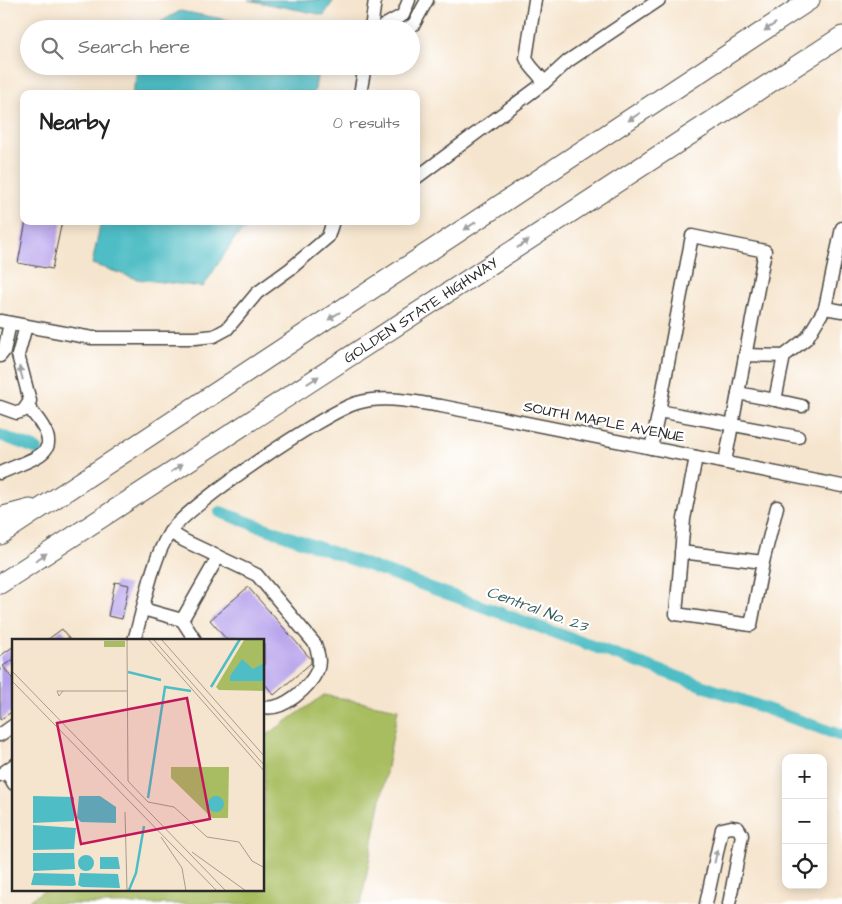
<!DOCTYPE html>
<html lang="en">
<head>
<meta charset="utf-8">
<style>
	:root { --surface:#fff; --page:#f6f6f6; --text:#222; --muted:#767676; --line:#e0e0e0 }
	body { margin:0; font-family:"Architects Daughter",sans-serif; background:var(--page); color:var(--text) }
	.controls { position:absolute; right:15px; bottom:15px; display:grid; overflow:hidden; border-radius:10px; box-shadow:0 2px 12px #0003 }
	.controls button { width:45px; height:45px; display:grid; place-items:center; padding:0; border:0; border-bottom:1px solid var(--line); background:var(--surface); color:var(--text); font:25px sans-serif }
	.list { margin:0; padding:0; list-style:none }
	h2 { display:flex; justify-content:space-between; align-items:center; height:65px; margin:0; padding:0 20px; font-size:21px }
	h2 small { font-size:16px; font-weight:400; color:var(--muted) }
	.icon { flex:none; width:28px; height:28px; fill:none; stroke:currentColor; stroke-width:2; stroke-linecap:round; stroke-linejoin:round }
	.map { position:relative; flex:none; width:842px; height:904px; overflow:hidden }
	.search { position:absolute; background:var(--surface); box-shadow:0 2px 12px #0003; left:20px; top:20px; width:400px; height:55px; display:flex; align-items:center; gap:12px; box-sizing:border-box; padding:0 18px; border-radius:28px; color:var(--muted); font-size:19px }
	.panel { position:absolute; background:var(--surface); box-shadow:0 2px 12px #0003; left:20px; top:90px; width:400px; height:135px; border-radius:10px }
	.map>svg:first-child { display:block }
	.green { fill:#a8bd61; stroke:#6a7446 }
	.water { fill:#4fbdc5; stroke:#3d7478 }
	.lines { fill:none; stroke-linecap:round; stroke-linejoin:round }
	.canal { stroke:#4fbdc5; stroke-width:12 }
	.building { fill:#b5a0eb }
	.minor-casing { stroke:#494743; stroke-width:15 }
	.highway-casing { stroke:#494743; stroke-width:21 }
	.minor { stroke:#fff; stroke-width:12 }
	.highway { stroke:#fff; stroke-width:19 }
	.oneway { fill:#a0a0a0 }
	.labels { text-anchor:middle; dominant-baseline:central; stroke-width:4.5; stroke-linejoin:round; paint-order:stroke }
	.street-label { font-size:15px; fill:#2b2b2b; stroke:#fff }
	.water-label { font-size:16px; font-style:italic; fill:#385e61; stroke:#fff }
	.inset-river { fill:none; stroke:#4fbdc5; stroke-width:2.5 }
	.inset-road { fill:none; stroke:#a59b8d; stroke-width:1 }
	.view { fill:#c2185b; fill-opacity:0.15; stroke:#c2185b; stroke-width:2.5 }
	.inset-edge { fill:none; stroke:#2b2b2b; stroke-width:2.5 }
</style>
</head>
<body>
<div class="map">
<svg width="842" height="904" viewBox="0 0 842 904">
	<rect width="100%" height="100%" fill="#fff"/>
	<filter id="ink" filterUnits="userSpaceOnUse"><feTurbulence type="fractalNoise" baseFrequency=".02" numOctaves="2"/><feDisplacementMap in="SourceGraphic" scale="10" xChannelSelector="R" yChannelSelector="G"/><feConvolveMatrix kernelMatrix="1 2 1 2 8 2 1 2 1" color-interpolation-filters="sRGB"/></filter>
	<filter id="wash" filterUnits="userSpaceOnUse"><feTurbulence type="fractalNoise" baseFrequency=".0096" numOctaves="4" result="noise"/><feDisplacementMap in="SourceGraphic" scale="20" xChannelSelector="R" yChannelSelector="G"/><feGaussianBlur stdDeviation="1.12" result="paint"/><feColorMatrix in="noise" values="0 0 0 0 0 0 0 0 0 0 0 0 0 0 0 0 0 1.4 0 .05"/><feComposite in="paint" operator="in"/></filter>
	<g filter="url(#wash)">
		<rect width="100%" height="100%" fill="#f6e5ce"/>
		<!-- green -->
		<polygon class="green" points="324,695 398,709 361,904 25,904 44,890 264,890 264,737"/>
		<!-- water -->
		<g class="water">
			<polygon points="248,0 334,0 324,15"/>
			<polygon points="180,11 275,29 148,29"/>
			<polygon points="139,66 319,66 314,94 132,94"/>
			<polygon points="101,221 253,221 235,238 203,287 137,279 92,264"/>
		</g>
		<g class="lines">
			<!-- canal -->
			<g class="canal">
				<polyline points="0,435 37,449"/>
				<polyline points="220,512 842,736"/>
			</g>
		</g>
		<g id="blocks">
			<!-- building -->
			<g class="building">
				<polygon points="26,221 62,221 52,269 18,263"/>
				<polygon points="115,582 129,585 122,619 108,616"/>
				<polygon points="248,587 311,659 311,663 274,695 264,683 264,640 227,640 210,620"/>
				<polygon points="62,629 70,640 47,640"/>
				<polygon points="14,646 14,659 3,666 14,681 14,710 0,720 0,656"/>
			</g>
		</g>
	</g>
	<g filter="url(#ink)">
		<use href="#blocks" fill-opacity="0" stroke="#494743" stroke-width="1"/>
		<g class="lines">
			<defs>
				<g id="minor">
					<path d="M 535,0 L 526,58 C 530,68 539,73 544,83 L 568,61 L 659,0"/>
					<polyline points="371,29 375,0"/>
					<polyline points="378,29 403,15 409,0"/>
					<polyline points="406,29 414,24 427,0"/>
					<polyline points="360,94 365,66"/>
					<polyline points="416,178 544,83"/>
					<polyline points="825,308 842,311"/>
					<polyline points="0,321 92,338 195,338 214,336 227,329 257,293 290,269 328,237 333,221"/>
					<polyline points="745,355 784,356 807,338 825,308 842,228"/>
					<polyline points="0,356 4,351 10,323"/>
					<polyline points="738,393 775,400 784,356"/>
					<polyline points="775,400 802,406"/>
					<polyline points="0,407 17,413 23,411 30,401 18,355 26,326"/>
					<polyline points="659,411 692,236 765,251 725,462"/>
					<polyline points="651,448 659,411 798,437"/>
					<polyline points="696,457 684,519 676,614 751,625 763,562 777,507"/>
					<path d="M 0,473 C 43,454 68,453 28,407"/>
					<path d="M 170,532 L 185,541 L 257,575 L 315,644 C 318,653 321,662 317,671 C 309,688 283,711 264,707"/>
					<polyline points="681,552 763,562"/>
					<polyline points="143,609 182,620 195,640"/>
					<polyline points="182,620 218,557"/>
					<path d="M 134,640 C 145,606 150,563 170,532 C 188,505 325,412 357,403 C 384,395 414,402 441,406 L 842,486"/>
					<polyline points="0,735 14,725"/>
					<polyline points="6,771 14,784"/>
					<polyline points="0,775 14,765"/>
					<polyline points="706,904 722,829 731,827 738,828 742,835 729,904"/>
				</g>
				<g id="highway">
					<polyline points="0,517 30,509"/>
					<polyline points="0,535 810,0"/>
					<path id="s1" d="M 0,584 L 842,36"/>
				</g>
			</defs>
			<!-- minor casing -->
			<use href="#minor" class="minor-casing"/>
			<!-- highway casing -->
			<use href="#highway" class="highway-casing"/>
			<!-- minor -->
			<use href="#minor" class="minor"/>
			<!-- highway -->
			<use href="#highway" class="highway"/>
		</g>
		<!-- one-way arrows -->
		<defs><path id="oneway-solid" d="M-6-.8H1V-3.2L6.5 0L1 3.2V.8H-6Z" transform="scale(1.25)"/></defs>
		<g class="oneway">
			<use href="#oneway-solid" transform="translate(770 27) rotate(146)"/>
			<use href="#oneway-solid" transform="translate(634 117) rotate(146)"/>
			<use href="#oneway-solid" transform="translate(470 226) rotate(146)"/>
			<use href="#oneway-solid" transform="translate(523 244) rotate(-33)"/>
			<use href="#oneway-solid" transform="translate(334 316) rotate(146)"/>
			<use href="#oneway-solid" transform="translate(21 373) rotate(-105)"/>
			<use href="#oneway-solid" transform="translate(313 380) rotate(-33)"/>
			<use href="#oneway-solid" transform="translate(177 468) rotate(-33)"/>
			<use href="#oneway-solid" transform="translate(41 557) rotate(-33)"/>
			<use href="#oneway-solid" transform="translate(716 856) rotate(-78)"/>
		</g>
	</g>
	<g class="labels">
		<!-- street labels -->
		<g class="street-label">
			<text stroke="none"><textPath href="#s1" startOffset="502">GOLDEN STATE HIGHWAY</textPath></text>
			<text transform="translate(604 422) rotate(11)">SOUTH MAPLE AVENUE</text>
		</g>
		<!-- water labels -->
		<g class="water-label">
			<text transform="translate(537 609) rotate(20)">Central No. 23</text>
		</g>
	</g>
	<!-- overview -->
	<g transform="translate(12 639)">
		<rect width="252" height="252" fill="#f6e5ce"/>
		<path d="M 232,1 L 252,1 L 252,52 L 207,51 L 204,48 ZM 92,2 L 113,2 L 113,8 L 92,8 ZM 159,128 L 217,128 L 216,179 L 200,179 L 159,139 Z" fill="#a8bd61"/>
		<path d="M 230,20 L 241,30 L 252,24 L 252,42 L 218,42 L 218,37 ZM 21,157 L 62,158 L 62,182 L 21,184 ZM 67,157 L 88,157 L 104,168 L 104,184 L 69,183 L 65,179 ZM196 165a8 8 0 1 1 16 0a8 8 0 1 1-16 0ZM 21,186 L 64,189 L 62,210 L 21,211 ZM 21,214 L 62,214 L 63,230 L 21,232 ZM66 224a8 8 0 1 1 16 0a8 8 0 1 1-16 0ZM 88,218 L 106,218 L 108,230 L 88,230 ZM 68,234 L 106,235 L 108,249 L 70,248 L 66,246 ZM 62,235 L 64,246 L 61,247 L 19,246 L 22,234 Z" fill="#4fbdc5"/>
		<path class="inset-river" d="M 116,33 L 149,41M 199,48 L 228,0M 136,159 L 153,48 L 179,52M 117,251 L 124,234 L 132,187"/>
		<path class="inset-road" d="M 115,0 L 116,142 L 136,163 L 162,168 L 195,198 L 227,203 L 240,222 L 253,229M 136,0 L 253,133M 141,0 L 253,127M 149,0 L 253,118M 0,32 L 214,252M 0,42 L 205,252M 45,52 L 51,52 L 47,57 ZM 51,52 L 115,52M 113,173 L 115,252M 149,198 L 170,229 L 174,252M 180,213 L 234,252M 0,252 L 78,252"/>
		<path class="view" d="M 175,59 L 198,180 L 69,205 L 45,84 Z"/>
		<rect width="252" height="252" class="inset-edge"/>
	</g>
</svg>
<div class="controls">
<button>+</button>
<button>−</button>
<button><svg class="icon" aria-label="locate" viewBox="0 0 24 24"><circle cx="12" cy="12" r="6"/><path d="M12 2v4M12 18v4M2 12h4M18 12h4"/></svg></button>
</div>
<div class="search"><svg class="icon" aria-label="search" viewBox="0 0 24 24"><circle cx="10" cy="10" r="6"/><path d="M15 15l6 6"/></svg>Search here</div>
<section class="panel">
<h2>Nearby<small>0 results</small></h2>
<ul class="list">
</ul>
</section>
</div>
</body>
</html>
